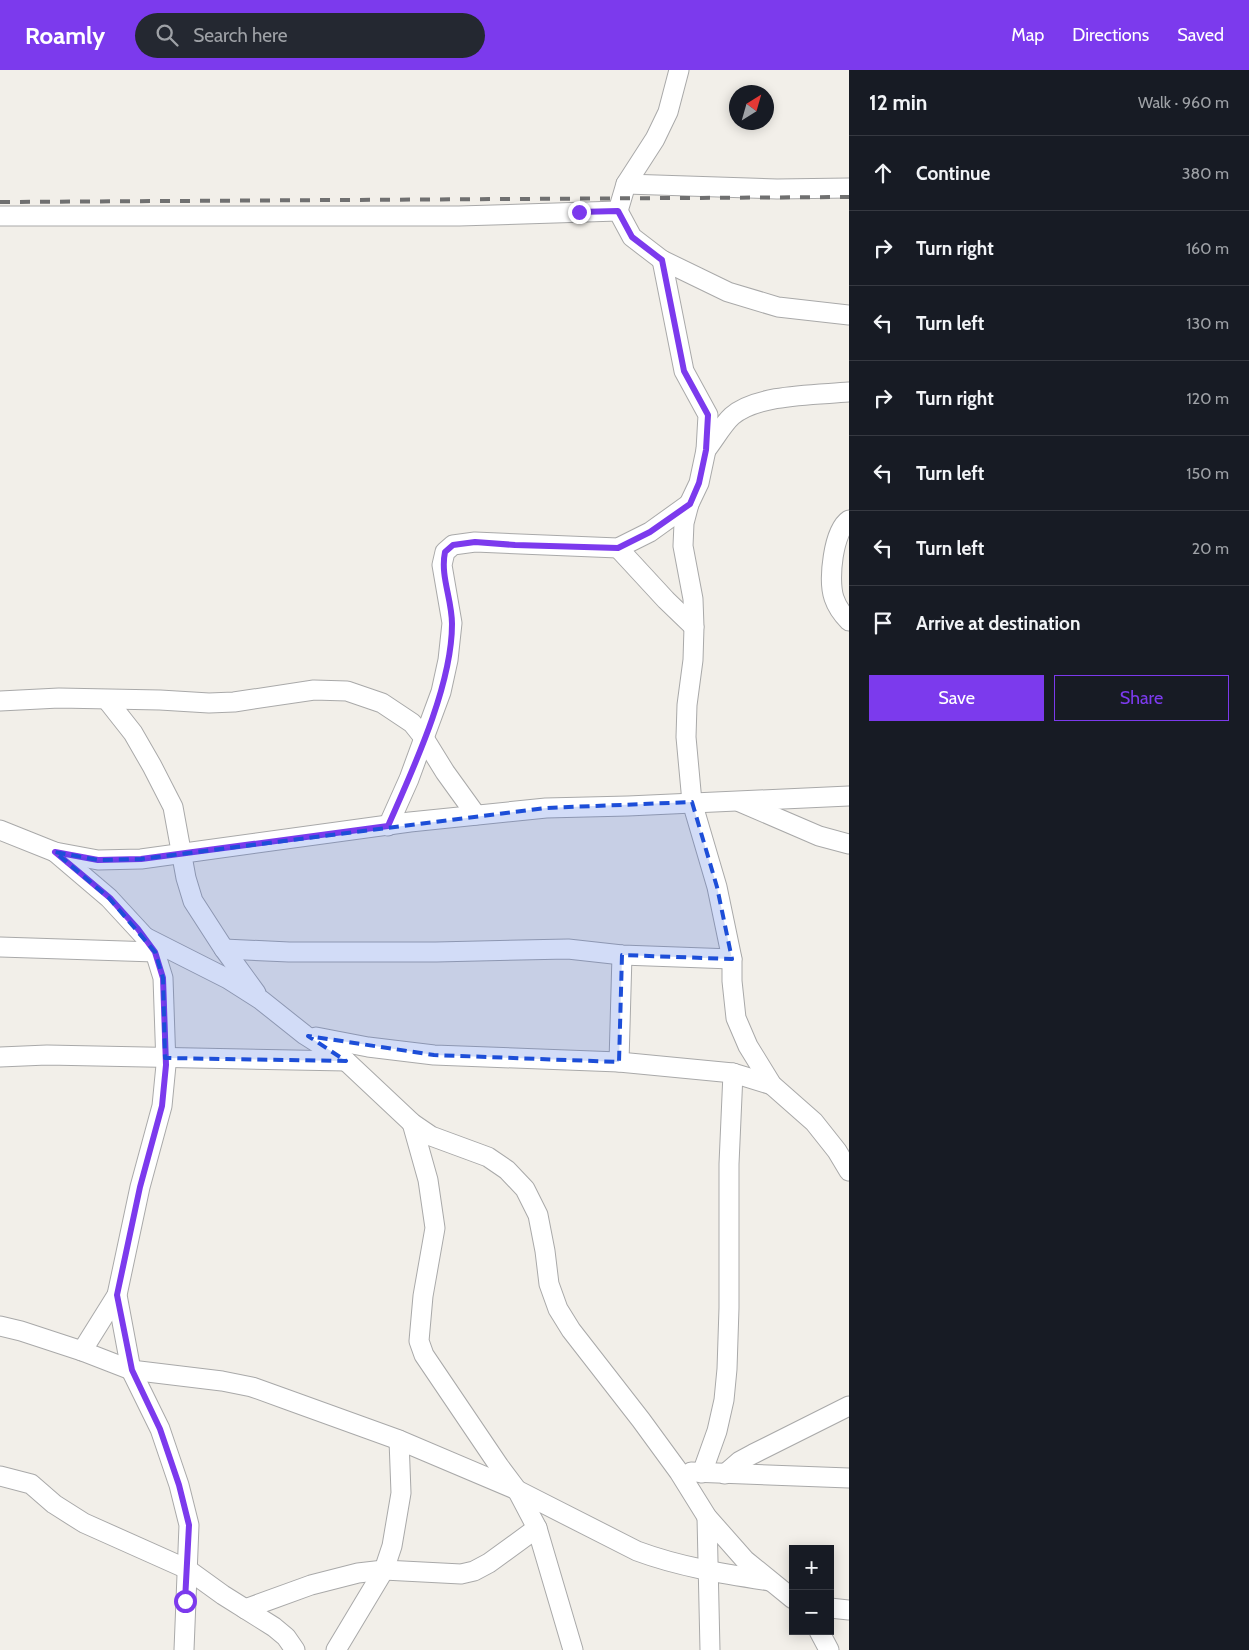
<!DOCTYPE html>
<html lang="en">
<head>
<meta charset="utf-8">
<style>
	:root { --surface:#171b24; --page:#242831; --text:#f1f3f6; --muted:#9ea1a6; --line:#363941; --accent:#7c3aed }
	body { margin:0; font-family:Cabin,sans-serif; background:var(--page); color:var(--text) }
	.controls { position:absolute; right:15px; bottom:15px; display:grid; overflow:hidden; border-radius:0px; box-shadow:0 2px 12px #0003 }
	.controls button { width:45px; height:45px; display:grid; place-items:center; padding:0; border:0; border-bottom:1px solid var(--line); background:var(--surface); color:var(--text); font:25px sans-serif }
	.compass { position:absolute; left:729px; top:15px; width:45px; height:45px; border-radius:50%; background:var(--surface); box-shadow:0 2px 12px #0003; rotate:37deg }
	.stop { position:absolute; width:15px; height:15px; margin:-11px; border:4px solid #7c3aed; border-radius:50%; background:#fff }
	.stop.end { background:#7c3aed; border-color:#fff; box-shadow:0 1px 5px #0008 }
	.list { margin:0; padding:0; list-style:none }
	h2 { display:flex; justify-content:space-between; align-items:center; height:65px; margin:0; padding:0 20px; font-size:21px }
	h2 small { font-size:16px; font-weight:400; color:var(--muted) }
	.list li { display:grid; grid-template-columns:32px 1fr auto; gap:15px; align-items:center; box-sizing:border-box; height:75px; padding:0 20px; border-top:1px solid var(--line) }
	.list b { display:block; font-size:19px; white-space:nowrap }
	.list em { font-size:16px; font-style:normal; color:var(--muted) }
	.actions { display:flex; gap:10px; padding:15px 20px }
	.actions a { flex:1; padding:11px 0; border:1px solid var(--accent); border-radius:0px; text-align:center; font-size:18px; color:var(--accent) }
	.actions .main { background:var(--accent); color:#fff }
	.icon { flex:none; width:28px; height:28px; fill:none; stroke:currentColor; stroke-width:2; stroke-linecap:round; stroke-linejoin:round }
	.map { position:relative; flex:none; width:849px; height:1580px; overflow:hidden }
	header { display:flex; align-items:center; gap:30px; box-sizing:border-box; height:70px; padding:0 25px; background:var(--accent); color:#fff }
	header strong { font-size:24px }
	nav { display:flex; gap:28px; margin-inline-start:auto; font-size:18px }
	.search { width:350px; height:45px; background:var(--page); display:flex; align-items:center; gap:12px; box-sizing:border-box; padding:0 18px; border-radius:28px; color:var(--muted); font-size:19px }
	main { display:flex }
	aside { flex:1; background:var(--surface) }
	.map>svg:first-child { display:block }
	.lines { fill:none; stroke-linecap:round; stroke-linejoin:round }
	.minor-casing { stroke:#a9a9a9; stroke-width:21 }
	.minor { stroke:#fff; stroke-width:19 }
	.rail { stroke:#707070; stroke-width:4; stroke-dasharray:10 10; stroke-linecap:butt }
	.route { stroke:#7c3aed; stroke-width:6 }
	.marked { fill:#1d4ed8; fill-opacity:0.2; stroke:#1d4ed8; stroke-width:4; stroke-dasharray:10 6; stroke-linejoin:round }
</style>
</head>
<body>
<header>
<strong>Roamly</strong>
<div class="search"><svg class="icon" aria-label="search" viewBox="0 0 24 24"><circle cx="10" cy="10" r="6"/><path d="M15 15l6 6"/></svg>Search here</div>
<nav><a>Map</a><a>Directions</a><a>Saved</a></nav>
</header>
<main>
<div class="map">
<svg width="849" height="1580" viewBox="0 0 849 1580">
	<rect width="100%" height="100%" fill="#f2efe9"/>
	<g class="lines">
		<defs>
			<g id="minor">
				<polyline points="626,114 777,119 849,118"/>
				<polyline points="618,141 626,114 655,69 668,42 679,0"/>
				<polyline points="0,146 459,146 618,141 632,167 662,190 728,222 778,237 849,245"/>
				<polyline points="662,190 684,301 708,345 706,380 699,413 689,434 684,453 683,476 693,529 694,557 693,590 687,635 686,667 692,732 717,817 732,889 732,911 736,948 748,976 772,1015 814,1052 837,1081 849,1101"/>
				<path d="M 706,380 C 714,370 723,354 732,346 C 757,324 816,325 849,322"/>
				<path d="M 849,450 C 833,461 828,510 834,528 C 837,537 843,545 849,551"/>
				<polyline points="618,478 666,530 694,557"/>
				<polyline points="107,630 133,663 152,696 173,737 186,808 193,831 224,879 256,923"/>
				<polyline points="0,631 59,628 160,630 209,633 234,632 314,620 347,621 382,633 412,653 424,668 445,702 476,745"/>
				<polyline points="740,732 819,766 849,774"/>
				<polyline points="388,756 409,709 424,668 441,622 448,590 452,553 442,495 445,482 453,475 475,472 618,478 650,462 689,434"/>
				<polyline points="0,760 55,782 98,790 141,789 410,752 546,738 628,736 849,726"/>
				<polyline points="55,782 109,828 145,867 155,882 163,908 166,995 162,1036 140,1117 117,1225 131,1300 160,1359 179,1415 189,1455 184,1580"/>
				<polyline points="145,867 228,909 261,930 305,965 346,991 412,1053 431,1066 488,1087 507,1100 525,1119 538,1145 545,1181 549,1214 558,1239 571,1260 641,1350 679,1402 707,1447 745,1490 793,1529"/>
				<polyline points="0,877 155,882"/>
				<polyline points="224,879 289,882 436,882 568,879 622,885 732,889"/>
				<polyline points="316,967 368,977 434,985 619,992 733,1003 772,1015"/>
				<polyline points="0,987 47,985 346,991"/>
				<polyline points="619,992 622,885"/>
				<polyline points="412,1053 428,1110 435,1158 423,1226 419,1271 424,1285 499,1396 517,1420 537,1458 573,1580"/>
				<path d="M 0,1256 L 21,1261 L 82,1281 L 131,1300 L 222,1311 L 252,1317 L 291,1331 L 399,1370 L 517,1420 L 637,1481 C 680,1497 725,1504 770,1511"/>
				<polyline points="82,1281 117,1225"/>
				<polyline points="691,1402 849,1408"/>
				<polyline points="702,1403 717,1361 724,1330 727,1299 729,1238 729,1094 733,1003"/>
				<polyline points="725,1404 740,1391 753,1384 849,1336"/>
				<polyline points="0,1406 31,1414 54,1434 84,1453 187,1499 223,1525 274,1557 286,1567 295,1580"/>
				<polyline points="707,1447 710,1580"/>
				<polyline points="830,1538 849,1540"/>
				<polyline points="245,1539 311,1515 358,1503 384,1500 461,1504 474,1501 489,1493 537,1458"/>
				<polyline points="819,1561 829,1580"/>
				<polyline points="336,1580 384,1500 392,1476 401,1423 399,1370"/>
			</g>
		</defs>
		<!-- minor casing -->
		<use href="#minor" class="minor-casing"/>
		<!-- minor -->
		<use href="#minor" class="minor"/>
		<!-- rail -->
		<polyline class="rail" points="0,132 849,127"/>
	</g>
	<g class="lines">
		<!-- route -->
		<path class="route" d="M 185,1531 L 189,1455 L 179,1415 L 160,1359 L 132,1300 L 117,1225 L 140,1117 L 162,1036 L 166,995 L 163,908 L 155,882 L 138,859 L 110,828 L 55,782 L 98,790 L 141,789 L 388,756 C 413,699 452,616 452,554 C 452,529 440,506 445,482 L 453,475 L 475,472 L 515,475 L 618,478 L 650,462 L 690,434 L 699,413 L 706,380 L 708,345 L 684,301 L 662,190 L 632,167 L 618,141 L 579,142"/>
	</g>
	<!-- marked area -->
	<path class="marked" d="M 692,732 L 717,817 L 732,889 L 622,885 L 619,992 L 434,985 L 308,966 L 346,991 L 165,988 L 163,908 L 155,882 L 109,828 L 55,782 L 98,790 L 141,789 L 546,738 Z"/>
</svg>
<div class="controls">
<button>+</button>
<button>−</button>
</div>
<svg class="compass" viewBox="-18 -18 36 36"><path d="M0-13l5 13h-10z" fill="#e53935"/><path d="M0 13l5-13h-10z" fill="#9ea1a6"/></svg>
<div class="stop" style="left:185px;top:1531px"></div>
<div class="stop end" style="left:579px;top:142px"></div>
</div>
<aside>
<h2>12 min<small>Walk · 960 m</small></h2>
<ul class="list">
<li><svg class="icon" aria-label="ahead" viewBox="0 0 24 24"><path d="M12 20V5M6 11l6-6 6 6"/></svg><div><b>Continue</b></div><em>380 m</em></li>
<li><svg class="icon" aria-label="right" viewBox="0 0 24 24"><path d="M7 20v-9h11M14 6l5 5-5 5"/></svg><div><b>Turn right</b></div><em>160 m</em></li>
<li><svg class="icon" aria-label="left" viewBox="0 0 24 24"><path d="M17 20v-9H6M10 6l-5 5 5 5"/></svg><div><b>Turn left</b></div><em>130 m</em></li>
<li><svg class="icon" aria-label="right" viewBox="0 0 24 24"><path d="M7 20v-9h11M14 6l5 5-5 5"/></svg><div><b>Turn right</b></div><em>120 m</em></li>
<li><svg class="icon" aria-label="left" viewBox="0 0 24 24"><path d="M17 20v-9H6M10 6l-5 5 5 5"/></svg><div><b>Turn left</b></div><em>150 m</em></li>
<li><svg class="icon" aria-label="left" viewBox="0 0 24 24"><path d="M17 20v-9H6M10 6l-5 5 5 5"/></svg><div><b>Turn left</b></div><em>20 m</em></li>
<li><svg class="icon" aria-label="arrive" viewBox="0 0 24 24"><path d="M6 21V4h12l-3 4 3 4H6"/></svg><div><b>Arrive at destination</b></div></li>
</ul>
<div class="actions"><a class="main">Save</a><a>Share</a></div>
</aside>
</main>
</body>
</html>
